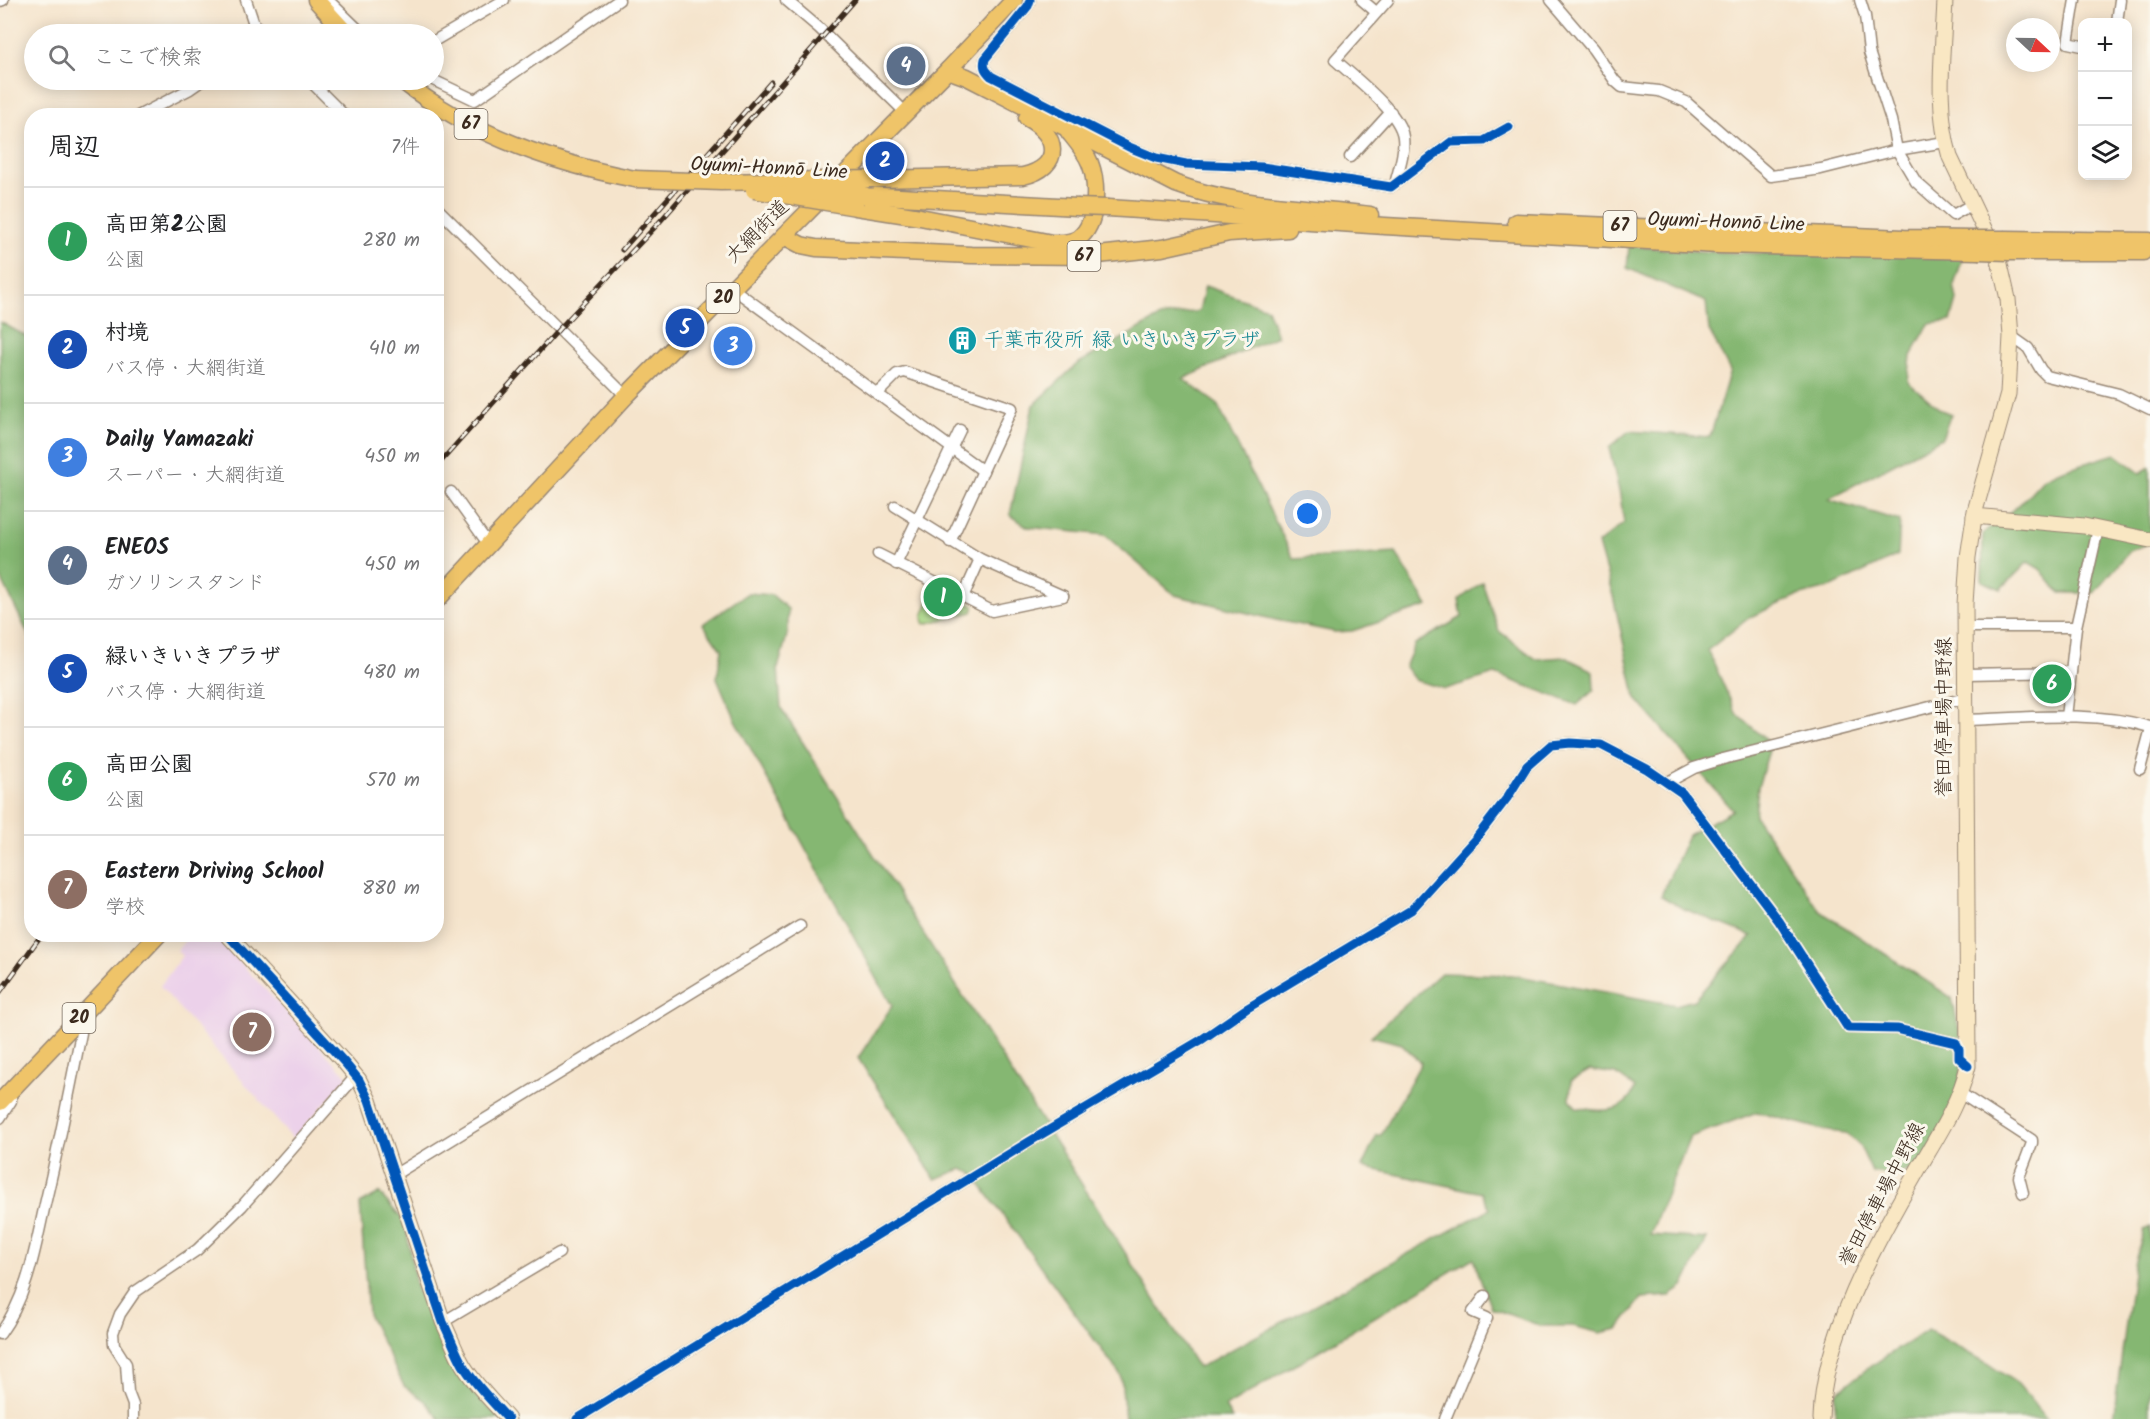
<!DOCTYPE html>
<html lang="ja">
<head>
<meta charset="utf-8">
<style>
	:root { --surface:#fff; --page:#f6f6f6; --text:#202124; --muted:#757577; --line:#e0e0e0; --accent:#ea580c }
	body { margin:0; font-family:Kalam,"Klee One",sans-serif; background:var(--page); color:var(--text) }
	.controls { position:absolute; right:18px; top:18px; display:grid; overflow:hidden; border-radius:12px; box-shadow:0 3px 15px #0003 }
	.controls button { width:54px; height:54px; display:grid; place-items:center; padding:0; border:0; border-bottom:2px solid var(--line); background:var(--surface); color:var(--text); font:30px sans-serif }
	.compass { position:absolute; left:2006px; top:18px; width:54px; height:54px; border-radius:50%; background:var(--surface); box-shadow:0 3px 15px #0003; rotate:112deg }
	.you { position:absolute; left:1308px; top:514px; width:21px; height:21px; margin:-15px; border:4px solid #fff; border-radius:50%; background:#1a73e8; box-shadow:0 0 0 9px #1a73e833 }
	.badge { display:grid; place-items:center; width:39px; height:39px; border-radius:50%; background:var(--accent); color:#fff; font-size:20px; font-weight:700 }
	.pin { position:absolute; translate:-50% -50%; border:3px solid #fff; box-shadow:0 2px 6px #0006 }
	.list { margin:0; padding:0; list-style:none }
	h2 { display:flex; justify-content:space-between; align-items:center; height:78px; margin:0; padding:0 24px; font-size:26px }
	h2 small { font-size:20px; font-weight:400; color:var(--muted) }
	.list li { display:grid; grid-template-columns:39px 1fr auto; gap:18px; align-items:center; box-sizing:border-box; height:108px; padding:0 24px; border-top:2px solid var(--line) }
	.list b { display:block; font-size:22px; white-space:nowrap }
	.list p { margin:0; font-size:20px; white-space:nowrap; color:var(--muted) }
	.list em { font-size:20px; font-style:normal; color:var(--muted) }
	.icon { flex:none; width:33px; height:33px; fill:none; stroke:currentColor; stroke-width:2; stroke-linecap:round; stroke-linejoin:round }
	.map { position:relative; flex:none; width:2150px; height:1419px; overflow:hidden }
	.search { position:absolute; background:var(--surface); box-shadow:0 3px 15px #0003; left:24px; top:24px; width:420px; height:66px; display:flex; align-items:center; gap:15px; box-sizing:border-box; padding:0 21px; border-radius:33px; color:var(--muted); font-size:22px }
	.panel { position:absolute; background:var(--surface); box-shadow:0 3px 15px #0003; left:24px; top:108px; width:420px; height:834px; border-radius:24px }
	.map>svg:first-child { display:block }
	.built { fill:#ecd1ea }
	.green { fill:#a7d684; stroke:#718051; stroke-width:1.5 }
	.forest { fill:#85b772; stroke:#607048; stroke-width:1.5; fill-rule:evenodd }
	.lines { fill:none; stroke-linecap:round; stroke-linejoin:round }
	.street-casing { stroke:#988775; stroke-width:13 }
	.secondary-casing { stroke:#988775; stroke-width:17 }
	.primary-casing { stroke:#988775; stroke-width:19 }
	.street { stroke:#fff; stroke-width:10 }
	.secondary { stroke:#f9e7c3; stroke-width:15 }
	.primary { stroke:#efc469; stroke-width:16 }
	.rail-casing { stroke:#3b2a1e; stroke-width:5 }
	.rail { stroke:#fbf7ec; stroke-width:3; stroke-dasharray:9; stroke-linecap:butt }
	.primary-bridge-casing { stroke:#988775; stroke-width:19; stroke-linecap:butt }
	.primary-bridge { stroke:#efc469; stroke-width:16 }
	.cycleway-casing { stroke:#fbf7ec; stroke-width:13 }
	.cycleway { stroke:#0057b8; stroke-width:9 }
	.labels { text-anchor:middle; dominant-baseline:central; stroke-width:6; stroke-linejoin:round; paint-order:stroke }
	.shield { fill:#fbf7ec; stroke:#75685c; stroke-width:1.5 }
	.shield-label { font-size:18px; font-weight:bold; fill:#3b2a1e }
	.street-label { font-size:20px; fill:#3b2a1e; stroke:#fbf7ec }
	.culture-label { font-size:20px; fill:#0d838f; stroke:#fbf7ec; text-anchor:start }
</style>
</head>
<body>
<div class="map">
<svg width="2150" height="1419" viewBox="0 0 2150 1419">
	<rect width="100%" height="100%" fill="#fbf7ec"/>
	<filter id="ink" filterUnits="userSpaceOnUse"><feTurbulence type="fractalNoise" baseFrequency=".0167" numOctaves="2"/><feDisplacementMap in="SourceGraphic" scale="12" xChannelSelector="R" yChannelSelector="G"/><feConvolveMatrix kernelMatrix="1 2 1 2 8 2 1 2 1" color-interpolation-filters="sRGB"/></filter>
	<filter id="wash" filterUnits="userSpaceOnUse"><feTurbulence type="fractalNoise" baseFrequency=".008" numOctaves="4" result="noise"/><feDisplacementMap in="SourceGraphic" scale="24" xChannelSelector="R" yChannelSelector="G"/><feGaussianBlur stdDeviation="1.35" result="paint"/><feColorMatrix in="noise" values="0 0 0 0 0 0 0 0 0 0 0 0 0 0 0 0 0 1.4 0 .05"/><feComposite in="paint" operator="in"/></filter>
	<g filter="url(#wash)">
		<rect width="100%" height="100%" fill="#f5e4cc"/>
		<!-- built -->
		<polygon class="built" points="190,935 214,935 348,1077 293,1139 160,986 182,956 177,950"/>
		<!-- green -->
		<g class="green">
			<polygon points="935,587 974,606 972,612 924,624 923,616"/>
			<polygon points="2040,674 2065,674 2063,694 2039,694"/>
		</g>
		<!-- forest -->
		<g class="forest">
			<path d="M 1629,246 C 1740,257 1854,255 1966,248 L 1954,285 L 1957,300 L 1951,321 L 1929,324 L 1911,356 L 1908,382 L 1941,410 L 1951,414 L 1942,438 L 1828,499 L 1900,521 L 1898,555 L 1832,587 L 1797,596 L 1750,617 L 1708,650 L 1736,713 L 1771,744 L 1758,787 L 1755,816 L 1820,911 L 1952,998 L 1963,1048 L 1956,1112 L 1931,1165 L 1892,1175 L 1872,1172 L 1860,1146 L 1846,1133 L 1828,1131 L 1757,1112 L 1690,1137 L 1650,1235 L 1707,1239 L 1683,1287 L 1670,1296 L 1642,1298 L 1618,1329 L 1600,1333 L 1573,1326 L 1541,1326 L 1491,1308 L 1473,1258 L 1225,1407 L 1232,1419 L 1125,1419 L 1121,1376 L 972,1173 L 962,1169 L 935,1179 L 858,1058 L 892,1006 L 735,720 L 717,678 L 721,650 L 703,624 L 748,593 L 772,595 L 788,609 L 788,632 L 778,668 L 781,708 L 1198,1368 L 1490,1209 L 1482,1193 L 1362,1167 L 1377,1135 L 1381,1135 L 1421,1063 L 1402,1044 L 1371,1036 L 1441,973 L 1512,975 L 1676,1005 L 1694,1000 L 1752,936 L 1682,908 L 1661,896 L 1688,835 L 1733,810 L 1636,699 L 1613,596 L 1598,544 L 1624,523 L 1620,495 L 1609,448 L 1629,431 L 1710,437 L 1730,371 L 1709,330 L 1706,302 L 1627,268 ZM 1590,1070 L 1616,1074 L 1635,1088 C 1625,1115 1600,1112 1576,1107 L 1570,1099 L 1571,1081 Z"/>
			<polygon points="1205,286 1267,308 1277,336 1183,379 1217,404 1294,559 1396,553 1428,606 1352,631 1335,632 1276,620 1175,595 1105,535 1028,527 1010,515 1033,406 1077,364 1160,317 1199,311"/>
			<polygon points="0,322 31,339 31,640 0,576"/>
			<polygon points="2115,454 2140,473 2150,467 2150,543 2130,551 2094,593 2060,593 2040,569 2028,562 2001,589 1982,581 1983,534 2021,503 2043,479 2060,471"/>
			<polygon points="1482,582 1499,631 1536,659 1565,657 1593,671 1594,690 1577,705 1495,674 1445,689 1415,680 1405,667 1415,644 1462,617 1459,600"/>
			<polygon points="379,1193 405,1222 417,1291 476,1396 501,1419 440,1419 425,1401 404,1386 368,1314 360,1204"/>
			<polygon points="2150,1227 2150,1419 2113,1419 2134,1265 2144,1230"/>
			<polygon points="1928,1330 1985,1362 2018,1384 2047,1419 1835,1419 1836,1393 1872,1365"/>
		</g>
	</g>
	<g filter="url(#ink)">
		<g class="lines">
			<defs>
				<g id="street">
					<polyline points="246,0 254,24 264,34"/>
					<polyline points="328,0 363,34"/>
					<polyline points="786,0 819,28 906,113"/>
					<path d="M 1030,0 L 1028,6 L 985,59 C 983,67 985,70 991,76 L 1129,147 L 1156,158 L 1186,164 L 1262,167 L 1391,187 L 1451,142 L 1484,141 L 1509,127"/>
					<polyline points="1362,0 1376,12"/>
					<path d="M 1388,0 L 1335,60 C 1354,77 1400,112 1403,137 C 1405,153 1399,168 1395,184"/>
					<polyline points="1551,0 1593,49 1615,81 1622,87 1659,91 1686,102 1771,176 1821,169 1897,150 1945,142"/>
					<polyline points="1860,0 1865,16 1869,52 1891,120 1897,150 1916,182 1953,215 1971,205"/>
					<polyline points="2075,0 2068,43 2082,46"/>
					<polyline points="0,1 3,0"/>
					<polyline points="2117,22 2120,0"/>
					<polyline points="244,34 254,24"/>
					<polyline points="434,41 504,0"/>
					<polyline points="309,80 345,116"/>
					<polyline points="433,80 475,100 619,0"/>
					<polyline points="138,116 190,89 203,80"/>
					<polyline points="1350,157 1391,112"/>
					<polyline points="436,207 626,396"/>
					<polyline points="732,288 983,471"/>
					<polyline points="2011,336 2028,348 2041,370 2047,376 2119,394 2150,409"/>
					<polyline points="878,393 897,374 905,372 1012,408 950,542"/>
					<polyline points="451,492 489,545"/>
					<polyline points="895,506 980,559 1063,596"/>
					<polyline points="878,554 992,611 1063,596"/>
					<polyline points="896,564 960,430"/>
					<polyline points="963,597 980,559"/>
					<polyline points="1965,627 2076,627"/>
					<polyline points="1966,674 2071,672"/>
					<polyline points="2066,717 2076,627 2098,529"/>
					<path d="M 1966,720 C 2026,718 2092,710 2150,727"/>
					<polyline points="2140,769 2150,732"/>
					<polyline points="1668,782 1694,768 1723,759 1966,698"/>
					<polyline points="1960,1093 2032,1140 2032,1143 2019,1177 2023,1193"/>
					<polyline points="0,1118 11,1101 11,1092"/>
					<polyline points="394,1175 800,926"/>
					<polyline points="443,1322 559,1253"/>
					<path d="M 0,1334 C 29,1294 35,1247 46,1200 C 59,1145 70,1089 81,1033 L 77,1020"/>
					<polyline points="133,1419 133,1405 128,1392 126,1364 114,1345 113,1333 120,1314 135,1292 197,1250 242,1206 356,1076"/>
					<polyline points="577,1419 1032,1140 1201,1040 1246,1009 1411,910 1477,837 1507,798 1527,766 1551,745 1570,743 1601,745 1647,769 1682,793 1779,921 1848,1028 1897,1029 1956,1043 1959,1049 1959,1058 1968,1066"/>
					<polyline points="1445,1419 1487,1318 1473,1312 1485,1296"/>
				</g>
				<g id="secondary">
					<polyline points="1974,516 2084,526 2150,540"/>
					<path d="M 227,934 L 345,1063 L 359,1080 L 369,1100 L 443,1322 C 450,1336 455,1351 463,1365 C 475,1385 493,1402 508,1419"/>
					<path d="M 1821,1419 C 1823,1336 1875,1244 1916,1173 C 1936,1138 1959,1105 1968,1066 L 1965,604 L 1968,557 L 1975,511 L 2008,394 L 2011,336 L 2008,299 L 1999,260 L 1950,157 C 1935,107 1943,52 1945,0"/>
				</g>
				<g id="primary">
					<polyline points="316,0 347,34"/>
					<path d="M 948,70 L 967,77 L 1176,184 C 1237,207 1306,206 1370,215"/>
					<path d="M 401,80 C 468,133 552,163 635,179"/>
					<path d="M 874,179 L 1023,176 C 1063,167 1059,135 1027,118"/>
					<polyline points="864,195 1077,207"/>
					<path d="M 856,207 L 920,217 L 1052,243 C 1061,243 1071,244 1079,238 C 1098,223 1098,184 1090,163 C 1085,151 1077,142 1069,132"/>
					<polyline points="1108,208 1385,226 1718,245 1978,251"/>
					<polyline points="1516,222 1904,238 1974,239"/>
					<polyline points="784,236 801,245 816,248 971,255 1089,256 1162,248 1229,233 1288,229"/>
					<polyline points="2006,239 2150,241"/>
					<polyline points="2009,252 2143,252"/>
					<polyline points="436,601 626,396 948,70 1014,0"/>
					<polyline points="0,1102 159,934"/>
				</g>
			</defs>
			<!-- street casing -->
			<use href="#street" class="street-casing"/>
			<!-- secondary casing -->
			<use href="#secondary" class="secondary-casing"/>
			<!-- primary casing -->
			<use href="#primary" class="primary-casing"/>
			<!-- street -->
			<use href="#street" class="street"/>
			<!-- secondary -->
			<use href="#secondary" class="secondary"/>
			<!-- primary -->
			<use href="#primary" class="primary"/>
			<defs>
				<g id="rail">
					<polyline points="622,250 771,82"/>
					<polyline points="436,467 559,329 656,226 855,0"/>
					<polyline points="0,992 42,934"/>
				</g>
			</defs>
			<!-- rail casing -->
			<use href="#rail" class="rail-casing"/>
			<!-- rail -->
			<use href="#rail" class="rail"/>
			<defs>
				<g id="primary-bridge">
					<polyline points="635,179 721,182 874,179"/>
					<polyline points="754,190 856,207"/>
					<polyline points="794,191 864,195"/>
					<polyline points="1077,207 1108,208"/>
					<polyline points="1974,239 2006,239"/>
					<polyline points="1978,251 2009,252"/>
				</g>
			</defs>
			<!-- primary-bridge casing -->
			<use href="#primary-bridge" class="primary-bridge-casing"/>
			<!-- primary-bridge -->
			<use href="#primary-bridge" class="primary-bridge"/>
			<defs>
				<g id="cycleway">
					<path d="M 1030,0 L 1028,6 L 985,59 C 983,67 985,70 991,76 L 1129,147 L 1156,158 L 1186,164 L 1262,167 L 1391,187 L 1451,142 L 1484,141 L 1509,127"/>
					<path d="M 227,934 L 345,1063 L 359,1080 L 369,1100 L 443,1322 C 450,1336 455,1351 463,1365 C 475,1385 493,1402 508,1419"/>
					<polyline points="577,1419 1032,1140 1201,1040 1246,1009 1411,910 1477,837 1507,798 1527,766 1551,745 1570,743 1601,745 1647,769 1682,793 1779,921 1848,1028 1897,1029 1956,1043 1959,1049 1959,1058 1968,1066"/>
				</g>
			</defs>
			<!-- cycleway casing -->
			<use href="#cycleway" class="cycleway-casing"/>
			<!-- cycleway -->
			<use href="#cycleway" class="cycleway"/>
		</g>
	</g>
	<!-- icons -->
	<defs>
		<symbol id="building-disc" viewBox="-11 -11 22 22"><circle r="9.5" fill="#0f9aa8" stroke="#fbf7ec"/><path d="M-4-6H4V6H1V3H-1V6H-4ZM-2.5-4.3h1.7v1.8h-1.7ZM.8-4.3h1.7v1.8H.8ZM-2.5-1h1.7V.8h-1.7ZM.8-1h1.7V.8H.8Z" fill="#fff"/></symbol>
	</defs>
	<g fill-rule="evenodd">
		<use href="#building-disc" x="946" y="324" width="33" height="33"/>
	</g>
	<g class="labels">
		<!-- shield labels -->
		<g class="shield">
			<rect x="454.5" y="109" width="33" height="30" rx="4.5"/>
			<rect x="1603.5" y="211" width="33" height="30" rx="4.5"/>
			<rect x="1067.5" y="241" width="33" height="30" rx="4.5"/>
			<rect x="706.5" y="283" width="33" height="30" rx="4.5"/>
			<rect x="62.5" y="1003" width="33" height="30" rx="4.5"/>
		</g>
		<g class="shield-label">
			<text x="471" y="124">67</text>
			<text x="1620" y="226">67</text>
			<text x="1084" y="256">67</text>
			<text x="723" y="298">20</text>
			<text x="79" y="1018">20</text>
		</g>
		<!-- street labels -->
		<g class="street-label">
			<text transform="translate(769 169) rotate(3)">Oyumi-Honnō Line</text>
			<text transform="translate(1726 223) rotate(2)">Oyumi-Honnō Line</text>
			<text transform="translate(758 232) rotate(-45)">大網街道</text>
			<text transform="translate(1945 717) rotate(-90)">誉田停車場中野線</text>
			<text transform="translate(1883 1195) rotate(-62)">誉田停車場中野線</text>
		</g>
		<!-- culture labels -->
		<g class="culture-label">
			<text x="984" y="341">千葉市役所 緑 いきいきプラザ</text>
		</g>
	</g>
</svg>
<div class="controls">
<button>+</button>
<button>−</button>
<button><svg class="icon" aria-label="layers" viewBox="0 0 24 24"><path d="M12 4l9 5-9 5-9-5zM3 14l9 5 9-5"/></svg></button>
</div>
<svg class="compass" viewBox="-18 -18 36 36"><path d="M0-13l5 13h-10z" fill="#e53935"/><path d="M0 13l5-13h-10z" fill="#757577"/></svg>
<div class="you"></div>
<div class="pin badge" style="left:943px;top:597px;background:#2e9e5b">1</div>
<div class="pin badge" style="left:885px;top:161px;background:#1a4fb4">2</div>
<div class="pin badge" style="left:733px;top:346px;background:#3f7fe0">3</div>
<div class="pin badge" style="left:906px;top:66px;background:#5c6f8a">4</div>
<div class="pin badge" style="left:685px;top:328px;background:#1a4fb4">5</div>
<div class="pin badge" style="left:2052px;top:684px;background:#2e9e5b">6</div>
<div class="pin badge" style="left:252px;top:1032px;background:#8d6e63">7</div>
<div class="search"><svg class="icon" aria-label="search" viewBox="0 0 24 24"><circle cx="10" cy="10" r="6"/><path d="M15 15l6 6"/></svg>ここで検索</div>
<section class="panel">
<h2>周辺<small>7件</small></h2>
<ul class="list">
<li><span class="badge" style="background:#2e9e5b">1</span><div><b>高田第2公園</b><p>公園</p></div><em>280 m</em></li>
<li><span class="badge" style="background:#1a4fb4">2</span><div><b>村境</b><p>バス停 · 大網街道</p></div><em>410 m</em></li>
<li><span class="badge" style="background:#3f7fe0">3</span><div><b>Daily Yamazaki</b><p>スーパー · 大網街道</p></div><em>450 m</em></li>
<li><span class="badge" style="background:#5c6f8a">4</span><div><b>ENEOS</b><p>ガソリンスタンド</p></div><em>450 m</em></li>
<li><span class="badge" style="background:#1a4fb4">5</span><div><b>緑いきいきプラザ</b><p>バス停 · 大網街道</p></div><em>480 m</em></li>
<li><span class="badge" style="background:#2e9e5b">6</span><div><b>高田公園</b><p>公園</p></div><em>570 m</em></li>
<li><span class="badge" style="background:#8d6e63">7</span><div><b>Eastern Driving School</b><p>学校</p></div><em>880 m</em></li>
</ul>
</section>
</div>
</body>
</html>
